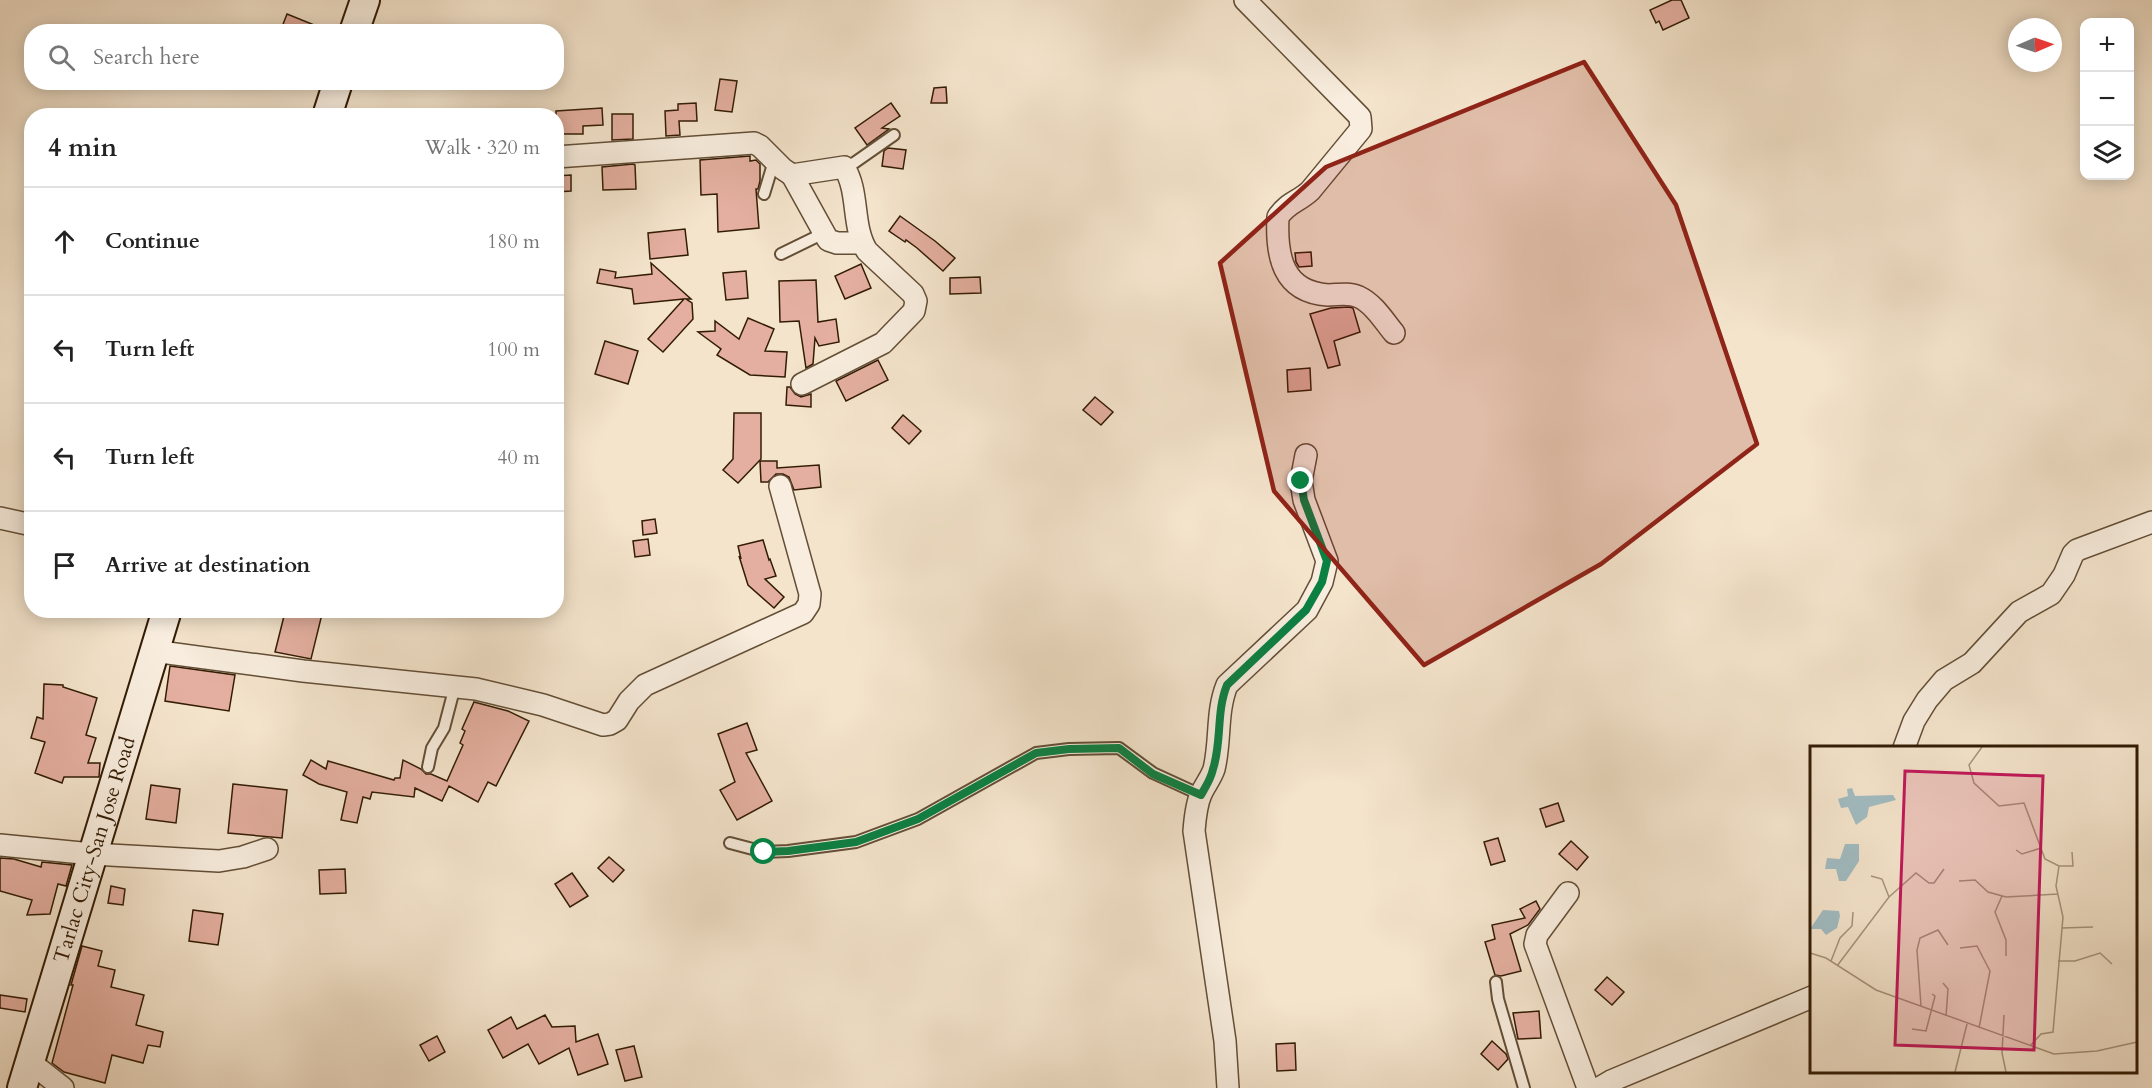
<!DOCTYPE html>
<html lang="en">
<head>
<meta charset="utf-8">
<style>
	:root { --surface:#fff; --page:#f6f6f6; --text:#222; --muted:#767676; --line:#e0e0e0 }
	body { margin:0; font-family:Cardo,serif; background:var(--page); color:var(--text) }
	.controls { position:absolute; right:18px; top:18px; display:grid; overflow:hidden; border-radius:12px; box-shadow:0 3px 15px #0003 }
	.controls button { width:54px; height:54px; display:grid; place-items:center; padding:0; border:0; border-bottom:2px solid var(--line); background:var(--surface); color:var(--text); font:30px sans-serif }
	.compass { position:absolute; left:2008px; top:18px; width:54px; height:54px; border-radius:50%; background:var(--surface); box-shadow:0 3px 15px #0003; rotate:88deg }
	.stop { position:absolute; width:18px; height:18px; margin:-14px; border:4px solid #0b8043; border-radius:50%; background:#fff }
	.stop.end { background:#0b8043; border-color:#fff; box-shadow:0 2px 6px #0008 }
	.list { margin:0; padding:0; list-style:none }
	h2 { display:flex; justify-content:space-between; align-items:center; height:78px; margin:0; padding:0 24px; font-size:26px }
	h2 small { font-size:20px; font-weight:400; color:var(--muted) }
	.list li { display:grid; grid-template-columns:39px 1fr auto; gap:18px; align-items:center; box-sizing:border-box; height:108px; padding:0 24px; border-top:2px solid var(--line) }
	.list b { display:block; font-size:22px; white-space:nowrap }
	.list em { font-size:20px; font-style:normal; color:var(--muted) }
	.icon { flex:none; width:33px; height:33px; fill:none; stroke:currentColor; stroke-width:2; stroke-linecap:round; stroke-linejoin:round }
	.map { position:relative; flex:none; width:2152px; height:1088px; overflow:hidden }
	.search { position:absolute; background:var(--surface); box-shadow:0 3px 15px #0003; left:24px; top:24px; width:540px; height:66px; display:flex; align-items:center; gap:15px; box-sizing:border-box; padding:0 21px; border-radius:24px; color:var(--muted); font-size:22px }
	.panel { position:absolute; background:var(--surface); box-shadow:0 3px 15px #0003; left:24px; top:108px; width:540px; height:510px; border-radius:24px }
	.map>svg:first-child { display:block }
	.building { fill:#e4afa0; stroke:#331c04; stroke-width:1.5 }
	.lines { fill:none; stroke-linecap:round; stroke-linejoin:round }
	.lane-casing { stroke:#634e36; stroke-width:14 }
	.street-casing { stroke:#634e36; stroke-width:24 }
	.secondary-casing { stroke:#331c04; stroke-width:32 }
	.lane { stroke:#f8edde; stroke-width:10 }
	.street { stroke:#f8edde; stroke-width:21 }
	.secondary { stroke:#f8edde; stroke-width:28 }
	.route { stroke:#0b8043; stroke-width:8 }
	.marked { fill:#8f2418; fill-opacity:0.2; stroke:#8f2418; stroke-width:4.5; stroke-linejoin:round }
	.labels { text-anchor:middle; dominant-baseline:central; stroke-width:4.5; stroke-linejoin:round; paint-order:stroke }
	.street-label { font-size:21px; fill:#331c04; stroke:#f8edde }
	.inset-road { fill:none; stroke:#a7947c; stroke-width:1.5 }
	.view { fill:#c2185b; fill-opacity:0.15; stroke:#c2185b; stroke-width:3 }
	.inset-edge { fill:none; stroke:#331c04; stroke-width:3 }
</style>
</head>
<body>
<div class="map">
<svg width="2152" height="1088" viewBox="0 0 2152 1088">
	<rect width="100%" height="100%" fill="#f4e4cc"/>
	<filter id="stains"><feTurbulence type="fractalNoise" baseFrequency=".00333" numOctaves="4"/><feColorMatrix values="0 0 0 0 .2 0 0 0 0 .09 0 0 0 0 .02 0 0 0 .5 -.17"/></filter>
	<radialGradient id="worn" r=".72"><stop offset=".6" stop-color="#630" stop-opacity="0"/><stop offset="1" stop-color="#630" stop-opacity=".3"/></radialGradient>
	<!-- building -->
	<g class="building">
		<polygon points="1672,0 1681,0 1689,18 1663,30 1659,21 1656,23 1650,10"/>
		<polygon points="287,14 329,31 329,32 280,32"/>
		<polygon points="720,79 737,81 732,112 715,110"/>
		<polygon points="946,87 947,103 931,103 934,88"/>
		<polygon points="696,103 697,121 679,121 680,135 666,136 665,111 678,110 678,104"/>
		<polygon points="891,103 900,116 882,128 889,129 867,145 855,128"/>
		<polygon points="602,108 603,125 583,126 583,134 556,134 556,111"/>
		<polygon points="612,114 633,114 633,139 612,140"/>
		<polygon points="888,148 906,150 903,169 882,166 884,151"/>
		<polygon points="750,156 750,161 756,160 760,164 760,181 758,189 756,189 759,228 718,232 717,194 701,195 700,160"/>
		<polygon points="633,164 635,165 636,189 603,190 602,167"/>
		<polygon points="571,175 571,191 556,192 556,176"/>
		<polygon points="900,216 935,241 955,258 943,271 917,248 906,240 905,242 889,231"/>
		<polygon points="685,229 688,255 650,259 648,233"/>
		<polygon points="1311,252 1312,266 1299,267 1296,262 1295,253"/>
		<polygon points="651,263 691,299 686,299 692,303 693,319 663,352 648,339 684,299 634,304 632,289 597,283 600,269 616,272 615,278 652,274"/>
		<polygon points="861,264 871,288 845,299 835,276"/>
		<polygon points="746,271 748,298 726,300 723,273"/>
		<polygon points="980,277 981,293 950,294 950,278"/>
		<polygon points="816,280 818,322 836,319 839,342 819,346 815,338 813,364 806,368 799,321 780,322 779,281"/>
		<polygon points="1349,307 1353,308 1360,332 1334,341 1340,365 1328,368 1310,314 1331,308"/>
		<polygon points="748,318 774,329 765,351 787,352 785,377 750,375 717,355 721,349 698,332 715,331 715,321 739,339"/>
		<polygon points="605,341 638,351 628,384 595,374"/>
		<polygon points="878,360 888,380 846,401 836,381"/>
		<polygon points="1310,368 1311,390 1288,392 1287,370"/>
		<polygon points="787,387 790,387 795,394 801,397 811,394 811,407 786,405"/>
		<polygon points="1095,397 1113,412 1101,425 1083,410"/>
		<polygon points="734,413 761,413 761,459 738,483 723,470 733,459"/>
		<polygon points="903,415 921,431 909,444 892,428"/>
		<polygon points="760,461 777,461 777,468 819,465 821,487 794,490 789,477 783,474 776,474 768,482 761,482"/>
		<polygon points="655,519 657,533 643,535 642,521"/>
		<polygon points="648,539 650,555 635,557 633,541"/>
		<polygon points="763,540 769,560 770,559 776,576 765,579 784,597 774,608 748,585 739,556 741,559 738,546"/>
		<polygon points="292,610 323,610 311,659 275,652 285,612 291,614"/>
		<polygon points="170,666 235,675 229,711 165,701"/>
		<polygon points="44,684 63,685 63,687 97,698 86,735 96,738 88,763 100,763 99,777 64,777 62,783 35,773 45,742 31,738 37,717 43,719"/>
		<polygon points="474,702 508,711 529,721 496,786 488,782 478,802 449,786 442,801 415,788 414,797 372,792 370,799 363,797 357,823 341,820 347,792 319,784 303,775 311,760 326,769 328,761 394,780 395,778 400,778 403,760 421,769 426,774 431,774 447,781 463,745 460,743 465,731 462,729"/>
		<polygon points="747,723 757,750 746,753 772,801 737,820 720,790 735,782 718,734"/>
		<polygon points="233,784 287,790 282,838 228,833"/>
		<polygon points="151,785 180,789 176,823 146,819"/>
		<polygon points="1558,803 1564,821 1546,827 1540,809"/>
		<polygon points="1498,838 1505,861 1491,865 1484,842"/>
		<polygon points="1571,841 1588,857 1577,870 1559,854"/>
		<polygon points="609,857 624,870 613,882 598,868"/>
		<polygon points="0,858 14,859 41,867 42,862 72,865 66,886 58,884 50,914 27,915 32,900 0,891"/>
		<polygon points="345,869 346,893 320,894 319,870"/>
		<polygon points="572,873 588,896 570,907 555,884"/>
		<polygon points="111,886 125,889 123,905 108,903"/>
		<polygon points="1536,901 1540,909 1528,925 1510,934 1521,971 1501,976 1495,975 1485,942 1495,939 1492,925 1525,918 1520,909"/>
		<polygon points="193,910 223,914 218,945 189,941"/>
		<polygon points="82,946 102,951 98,966 115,970 111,987 144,995 136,1025 163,1032 160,1047 148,1045 143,1063 112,1055 105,1083 64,1072 52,1063 73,985 71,985"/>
		<polygon points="1607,977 1624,992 1612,1005 1595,990"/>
		<polygon points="0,995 27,999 25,1012 0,1008"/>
		<polygon points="1539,1011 1541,1038 1518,1039 1513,1013"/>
		<polygon points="545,1015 552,1027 575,1026 576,1042 598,1034 608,1064 578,1075 569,1048 539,1064 528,1044 503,1058 488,1030 511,1017 517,1029"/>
		<polygon points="437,1036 445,1052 429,1061 420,1045"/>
		<polygon points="1492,1041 1506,1054 1508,1059 1498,1070 1481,1054"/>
		<polygon points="1295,1043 1296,1070 1277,1071 1276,1044"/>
		<polygon points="634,1046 642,1077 625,1081 616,1050"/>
	</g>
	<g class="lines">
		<defs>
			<g id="lane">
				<polyline points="844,167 854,163 894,135"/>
				<polyline points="764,194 774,161"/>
				<polyline points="781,254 824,233"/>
				<polyline points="428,767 432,748 444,728 455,686"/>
				<polyline points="730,843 764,852 788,851 856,842 918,819 1036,753 1069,749 1119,748 1153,773 1201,795"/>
				<polyline points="1496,982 1498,999 1524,1088"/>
			</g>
			<g id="street">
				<path d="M 1245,0 L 1360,117 L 1361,129 L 1310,191 C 1298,202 1287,203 1278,217 C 1276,255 1282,292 1328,295 C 1338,295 1349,292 1359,297 C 1374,304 1384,321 1394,333"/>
				<path d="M 556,157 L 754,143 L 760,146 L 783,169 L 792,175 L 844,167 C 860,193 851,225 867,251 L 913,294 L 916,301 L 914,311 L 883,343 L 802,384"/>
				<polyline points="792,175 828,240 837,243 862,243"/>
				<polyline points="0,518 32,525"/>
				<polyline points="153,651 303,671 476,689 543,705 603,725 610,724 617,720 629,701 645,685 803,613 809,604 810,594 780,486"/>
				<polyline points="1904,748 1914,721 1927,700 1944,680 1972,663 2019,612 2051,594 2064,575 2073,554 2077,550 2152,522"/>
				<polyline points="0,845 92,854 219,861 243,857 267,849"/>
				<polyline points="1568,893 1537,935 1535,944 1588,1088"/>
				<polyline points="30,1062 63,1088"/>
				<path d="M 1228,1088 L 1225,1041 L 1194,831 C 1195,819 1196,805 1201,794 C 1205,785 1211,778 1214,769 C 1221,741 1216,712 1227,685 L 1307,610 L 1322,582 L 1327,561 L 1304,500 L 1301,481 L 1306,455"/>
				<polyline points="1599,1088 1611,1081 1812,997"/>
			</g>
			<g id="secondary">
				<polyline points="354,32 365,0"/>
				<polyline points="327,116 338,82"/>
				<path id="s1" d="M 22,1088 L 167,610"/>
			</g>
		</defs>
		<!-- lane casing -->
		<use href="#lane" class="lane-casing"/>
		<!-- street casing -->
		<use href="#street" class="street-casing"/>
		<!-- secondary casing -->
		<use href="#secondary" class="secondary-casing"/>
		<!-- lane -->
		<use href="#lane" class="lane"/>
		<!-- street -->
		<use href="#street" class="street"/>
		<!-- secondary -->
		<use href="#secondary" class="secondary"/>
	</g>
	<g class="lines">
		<!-- route -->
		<path class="route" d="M 764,852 L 788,851 L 856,842 L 918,819 L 1036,753 L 1069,749 L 1119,748 L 1153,774 L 1201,795 C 1206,786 1211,779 1213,769 C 1222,742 1216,712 1227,685 L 1306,610 L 1322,582 L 1327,561 L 1304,500 L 1301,481"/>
	</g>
	<!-- marked area -->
	<path class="marked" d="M 1584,62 L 1676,205 L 1757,444 L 1601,564 L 1424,665 L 1274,491 L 1220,263 L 1326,167 Z"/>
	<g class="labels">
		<!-- street labels -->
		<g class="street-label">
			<text stroke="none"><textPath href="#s1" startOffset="249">Tarlac City-San Jose Road</textPath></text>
		</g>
	</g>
	<!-- overview -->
	<g transform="translate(1810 746)">
		<rect width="327" height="327" fill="#f4e4cc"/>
		<path d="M 42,42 L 45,50 L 83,49 L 86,54 L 59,61 L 57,71 L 46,79 L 38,61 L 31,62 L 28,53 L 38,50 L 37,43 ZM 35,98 L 49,98 L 49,115 L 36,135 L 29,135 L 26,123 L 15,123 L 17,112 L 30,113 ZM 13,164 L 29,165 L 30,170 L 27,182 L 16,189 L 11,183 L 0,183 Z" fill="#a1bcc2"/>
		<path class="inset-road" d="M 172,1 L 159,19 L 164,37 L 189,60 L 214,57 L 235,113 L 249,120 L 263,120 L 262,106M 206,104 L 212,108 L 231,102M 61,130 L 72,133 L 79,151M 149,135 L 165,134 L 178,146 L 196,151 L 248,148M 192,150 L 185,166 L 196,194 L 196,210M 252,182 L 283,181M 150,202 L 167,200 L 180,225 L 169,282M 0,207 L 16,212 L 66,244 L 244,308 L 287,305 L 327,296M 21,215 L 30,192 L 42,180 L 43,166M 248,215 L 265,215 L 290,207 L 302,218M 27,220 L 79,151 L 106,127 L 119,137 L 124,137 L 134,123M 133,237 L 138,243 L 136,270M 111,260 L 107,204 L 110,192 L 128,184 L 138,199M 194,269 L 192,307 L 196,326M 102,283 L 116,285 L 125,250 L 122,248M 221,299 L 231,288 L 243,286 L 253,171 L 246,140 L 249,120M 145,326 L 157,278"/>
		<path class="view" d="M 95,25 L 233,30 L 224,304 L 85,299 Z"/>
		<rect width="327" height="327" class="inset-edge"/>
	</g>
	<rect width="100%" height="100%" filter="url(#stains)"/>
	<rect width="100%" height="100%" fill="url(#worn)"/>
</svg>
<div class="controls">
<button>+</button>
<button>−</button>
<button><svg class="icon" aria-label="layers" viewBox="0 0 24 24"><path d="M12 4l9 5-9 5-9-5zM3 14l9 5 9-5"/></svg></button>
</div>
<svg class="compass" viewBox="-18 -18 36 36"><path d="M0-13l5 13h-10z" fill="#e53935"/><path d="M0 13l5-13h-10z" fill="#767676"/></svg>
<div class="stop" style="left:764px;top:852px"></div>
<div class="stop end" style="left:1301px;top:481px"></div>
<div class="search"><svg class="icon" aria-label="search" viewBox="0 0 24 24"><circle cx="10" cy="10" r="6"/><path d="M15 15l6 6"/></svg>Search here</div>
<section class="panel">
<h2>4 min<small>Walk · 320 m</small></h2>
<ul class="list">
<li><svg class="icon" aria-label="ahead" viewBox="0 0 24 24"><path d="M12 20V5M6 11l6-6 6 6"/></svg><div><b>Continue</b></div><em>180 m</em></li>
<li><svg class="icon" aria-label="left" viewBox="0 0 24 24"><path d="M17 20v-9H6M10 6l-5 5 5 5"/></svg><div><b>Turn left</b></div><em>100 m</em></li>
<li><svg class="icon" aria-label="left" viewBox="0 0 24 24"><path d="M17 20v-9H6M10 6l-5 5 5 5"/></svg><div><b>Turn left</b></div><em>40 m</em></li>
<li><svg class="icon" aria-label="arrive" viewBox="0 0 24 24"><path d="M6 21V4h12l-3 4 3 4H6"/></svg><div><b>Arrive at destination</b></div></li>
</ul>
</section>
</div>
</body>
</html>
